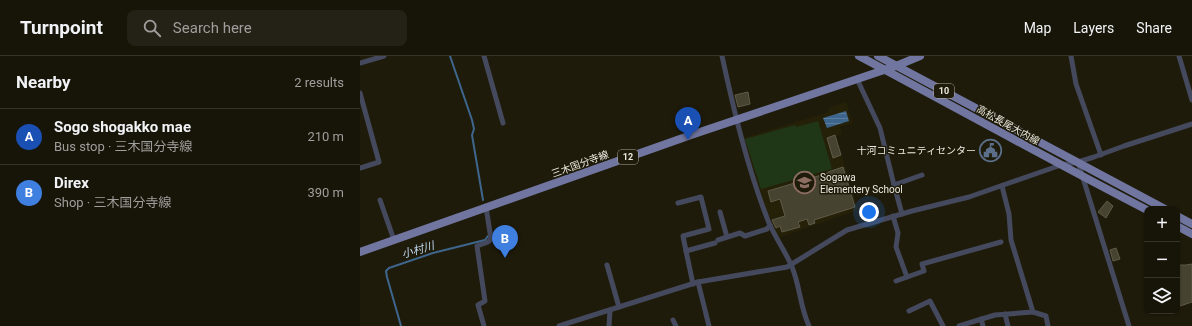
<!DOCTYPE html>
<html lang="en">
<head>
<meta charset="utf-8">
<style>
	:root { --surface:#171408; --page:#242116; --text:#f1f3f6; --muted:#9e9e9c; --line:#363329; --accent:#56cec4 }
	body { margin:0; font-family:Roboto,"Noto Sans JP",sans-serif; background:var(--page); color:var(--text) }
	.controls { position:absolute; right:12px; bottom:12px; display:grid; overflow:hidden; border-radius:8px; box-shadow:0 1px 3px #0004 }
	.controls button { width:36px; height:36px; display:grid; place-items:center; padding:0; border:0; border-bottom:1px solid var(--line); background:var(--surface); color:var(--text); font:20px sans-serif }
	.you { position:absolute; left:509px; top:156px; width:14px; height:14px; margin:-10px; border:3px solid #fff; border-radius:50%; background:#1a73e8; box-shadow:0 0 0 6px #1a73e833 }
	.badge { display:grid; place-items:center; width:26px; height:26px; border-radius:50%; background:var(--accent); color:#fff; font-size:13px; font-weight:700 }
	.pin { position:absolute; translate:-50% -33px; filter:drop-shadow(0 1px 2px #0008) }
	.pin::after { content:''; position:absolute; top:21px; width:14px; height:12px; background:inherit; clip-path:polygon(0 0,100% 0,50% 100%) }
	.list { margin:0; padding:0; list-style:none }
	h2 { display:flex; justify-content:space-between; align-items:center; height:52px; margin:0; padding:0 16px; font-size:17px }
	h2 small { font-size:13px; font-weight:400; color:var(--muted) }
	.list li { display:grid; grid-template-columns:26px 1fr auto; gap:12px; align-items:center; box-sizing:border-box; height:56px; padding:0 16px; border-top:1px solid var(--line) }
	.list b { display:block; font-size:15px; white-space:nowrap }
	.list p { margin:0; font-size:13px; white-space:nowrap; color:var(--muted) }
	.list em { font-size:13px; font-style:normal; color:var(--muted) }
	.icon { flex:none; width:22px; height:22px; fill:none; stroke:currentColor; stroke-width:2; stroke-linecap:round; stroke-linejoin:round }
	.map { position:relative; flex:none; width:832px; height:270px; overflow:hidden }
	header { display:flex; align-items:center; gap:24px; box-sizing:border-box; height:56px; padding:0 20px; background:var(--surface); border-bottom:1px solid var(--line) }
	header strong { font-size:19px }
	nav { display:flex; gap:22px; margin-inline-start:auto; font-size:14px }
	.search { width:280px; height:36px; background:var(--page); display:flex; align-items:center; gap:10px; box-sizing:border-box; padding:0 14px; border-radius:8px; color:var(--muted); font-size:15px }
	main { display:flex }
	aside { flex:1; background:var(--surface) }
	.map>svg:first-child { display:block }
	.built { fill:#252008 }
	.pitch { fill:#203717 }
	.water { fill:url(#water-rules) }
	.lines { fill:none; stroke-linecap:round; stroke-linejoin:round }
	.stream { stroke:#3e668d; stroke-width:2 }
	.building { fill:#474331; stroke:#5f5b48 }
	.street { stroke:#45495d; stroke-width:5 }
	.primary { stroke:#7076a0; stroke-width:8 }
	.labels { text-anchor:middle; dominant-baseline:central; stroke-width:3; stroke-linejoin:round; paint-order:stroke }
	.shield { fill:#1f1b0a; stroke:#aeac9f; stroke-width:1 }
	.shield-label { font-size:9px; font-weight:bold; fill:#eceadf }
	.street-label { font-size:10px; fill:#eceadf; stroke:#1f1b0a }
	.poi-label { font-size:10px; fill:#eceadf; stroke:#1f1b0a; text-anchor:end }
	.water-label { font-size:11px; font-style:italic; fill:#c4dcf4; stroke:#1f1b0a }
</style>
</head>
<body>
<header>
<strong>Turnpoint</strong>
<div class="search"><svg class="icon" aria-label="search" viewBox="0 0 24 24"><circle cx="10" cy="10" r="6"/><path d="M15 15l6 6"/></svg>Search here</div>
<nav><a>Map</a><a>Layers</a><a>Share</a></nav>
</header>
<main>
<aside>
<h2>Nearby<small>2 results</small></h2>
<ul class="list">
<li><span class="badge" style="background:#1a4fb4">A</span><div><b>Sogo shogakko mae</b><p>Bus stop · 三木国分寺線</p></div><em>210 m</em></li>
<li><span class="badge" style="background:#3f7fe0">B</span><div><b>Direx</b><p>Shop · 三木国分寺線</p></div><em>390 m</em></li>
</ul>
</aside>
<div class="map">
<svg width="832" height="270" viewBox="0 0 832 270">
	<defs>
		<pattern id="water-rules" width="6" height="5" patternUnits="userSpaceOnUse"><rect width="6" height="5" fill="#3e668d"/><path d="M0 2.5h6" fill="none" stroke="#5a7c9d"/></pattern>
	</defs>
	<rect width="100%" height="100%" fill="#1f1b0a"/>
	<!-- built -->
	<polygon class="built" points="486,46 493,67 480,71 482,78 476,80 498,154 418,182 407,157 383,82 469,56 468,52"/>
	<!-- pitch -->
	<polygon class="pitch" points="458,65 472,113 401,133 385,83 435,69 436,71"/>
	<!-- water -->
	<polygon class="water" points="486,55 489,65 467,72 463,62"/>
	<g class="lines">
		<!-- stream -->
		<g class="stream">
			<polyline points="90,0 112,64 114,73 112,79 123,144"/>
			<polyline points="41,270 27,221 26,215 29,212 73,197 125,184 128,180"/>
		</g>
	</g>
	<!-- building -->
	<g class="building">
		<polygon points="388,36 390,48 378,51 375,39"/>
		<polygon points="475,79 481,99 473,102 467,82"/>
		<polygon points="483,111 495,151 454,164 455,167 449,169 447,163 438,166 440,171 422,176 420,170 416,172 412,164 425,160 420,143 411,146 408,135 468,117 468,116"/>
		<polygon points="747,145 753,150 746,162 738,156"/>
		<polygon points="756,192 760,203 753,205 750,194"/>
		<polygon points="832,208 832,246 817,251 817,209 826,209"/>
	</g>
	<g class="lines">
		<!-- street -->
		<g class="street">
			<polyline points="124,0 143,67"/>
			<path d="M 362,0 C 374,55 387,110 407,162 C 413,179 425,194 432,211 C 440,230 440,251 449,270"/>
			<polyline points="711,0 716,28 741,99"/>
			<polyline points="819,0 832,44"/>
			<polyline points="0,7 24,0"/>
			<polyline points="497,23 520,72 534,129 542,158"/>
			<polyline points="0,37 19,106 0,112"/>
			<polyline points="718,106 769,270"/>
			<polyline points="534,129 562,119"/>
			<polyline points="642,130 649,158 651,184 673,256 686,260 688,270"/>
			<polyline points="20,144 34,184"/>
			<polyline points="318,147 341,141 349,173 323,180 326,195 355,187"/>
			<polyline points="360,156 367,181"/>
			<polyline points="533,160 538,177 536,191 547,221"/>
			<polyline points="358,184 380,177 385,180 407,173 410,169"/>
			<polyline points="326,195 333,228"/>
			<polyline points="247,209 259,251"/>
			<polyline points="536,225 564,215 562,208 641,186"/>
			<polyline points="338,226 349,270"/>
			<polyline points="549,255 570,245 583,270"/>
			<polyline points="645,258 648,270"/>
			<polyline points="621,263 623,270"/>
			<polyline points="313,264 316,270"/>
			<polyline points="124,270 118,249 125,245 117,190 128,186 131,183 126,151"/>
			<polyline points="199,270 338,226 427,211 487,174 552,155 609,141 701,109 718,106 734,101 764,90 832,68"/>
			<polyline points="249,270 250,254"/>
			<polyline points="599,270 635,259 673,256"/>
		</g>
		<!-- primary -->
		<g class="primary">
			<path d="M 499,0 C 595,51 690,104 787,154"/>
			<polyline points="518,0 805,153"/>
			<polyline points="817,160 832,168"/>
			<polyline points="817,170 832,178"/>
			<polyline points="0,196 334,78 536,10 560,0"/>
		</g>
	</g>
	<!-- icons -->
	<defs>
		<symbol id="civic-ring" viewBox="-11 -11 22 22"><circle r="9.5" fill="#1f1b0a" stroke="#5c6f8a" stroke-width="1.5"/><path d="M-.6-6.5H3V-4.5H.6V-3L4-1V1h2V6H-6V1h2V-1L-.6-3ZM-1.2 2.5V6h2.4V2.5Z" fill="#5c6f8a"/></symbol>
		<symbol id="school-ring" viewBox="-11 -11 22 22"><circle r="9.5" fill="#1f1b0a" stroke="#8d6e63" stroke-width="1.5"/><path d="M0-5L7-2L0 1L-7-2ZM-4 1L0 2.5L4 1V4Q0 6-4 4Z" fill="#8d6e63"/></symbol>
	</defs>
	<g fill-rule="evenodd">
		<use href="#civic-ring" x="618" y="82" width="25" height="25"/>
		<use href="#school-ring" x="432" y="114" width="25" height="25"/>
	</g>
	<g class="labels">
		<!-- shield labels -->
		<g class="shield">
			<rect x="574" y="28" width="20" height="14" rx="3"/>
			<rect x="258" y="94" width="20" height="14" rx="3"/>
		</g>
		<g class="shield-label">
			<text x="584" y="35">10</text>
			<text x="268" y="101">12</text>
		</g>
		<!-- street labels -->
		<g class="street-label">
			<text transform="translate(648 69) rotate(29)">高松長尾大内線</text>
			<text transform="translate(220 108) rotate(-20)">三木国分寺線</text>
		</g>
		<!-- poi labels -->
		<g class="poi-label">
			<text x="616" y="94">十河コミュニティセンター</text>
			<text x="460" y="121" text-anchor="start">Sogawa<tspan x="460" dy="12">Elementery School</tspan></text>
		</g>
		<!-- water labels -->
		<g class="water-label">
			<text transform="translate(58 194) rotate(-16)">小村川</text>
		</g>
	</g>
</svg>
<div class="controls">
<button>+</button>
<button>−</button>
<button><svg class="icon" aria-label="layers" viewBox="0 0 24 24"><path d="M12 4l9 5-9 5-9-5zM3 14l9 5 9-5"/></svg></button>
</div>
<div class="you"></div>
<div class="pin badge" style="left:328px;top:84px;background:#1a4fb4">A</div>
<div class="pin badge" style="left:145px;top:202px;background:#3f7fe0">B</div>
</div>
</main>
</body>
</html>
